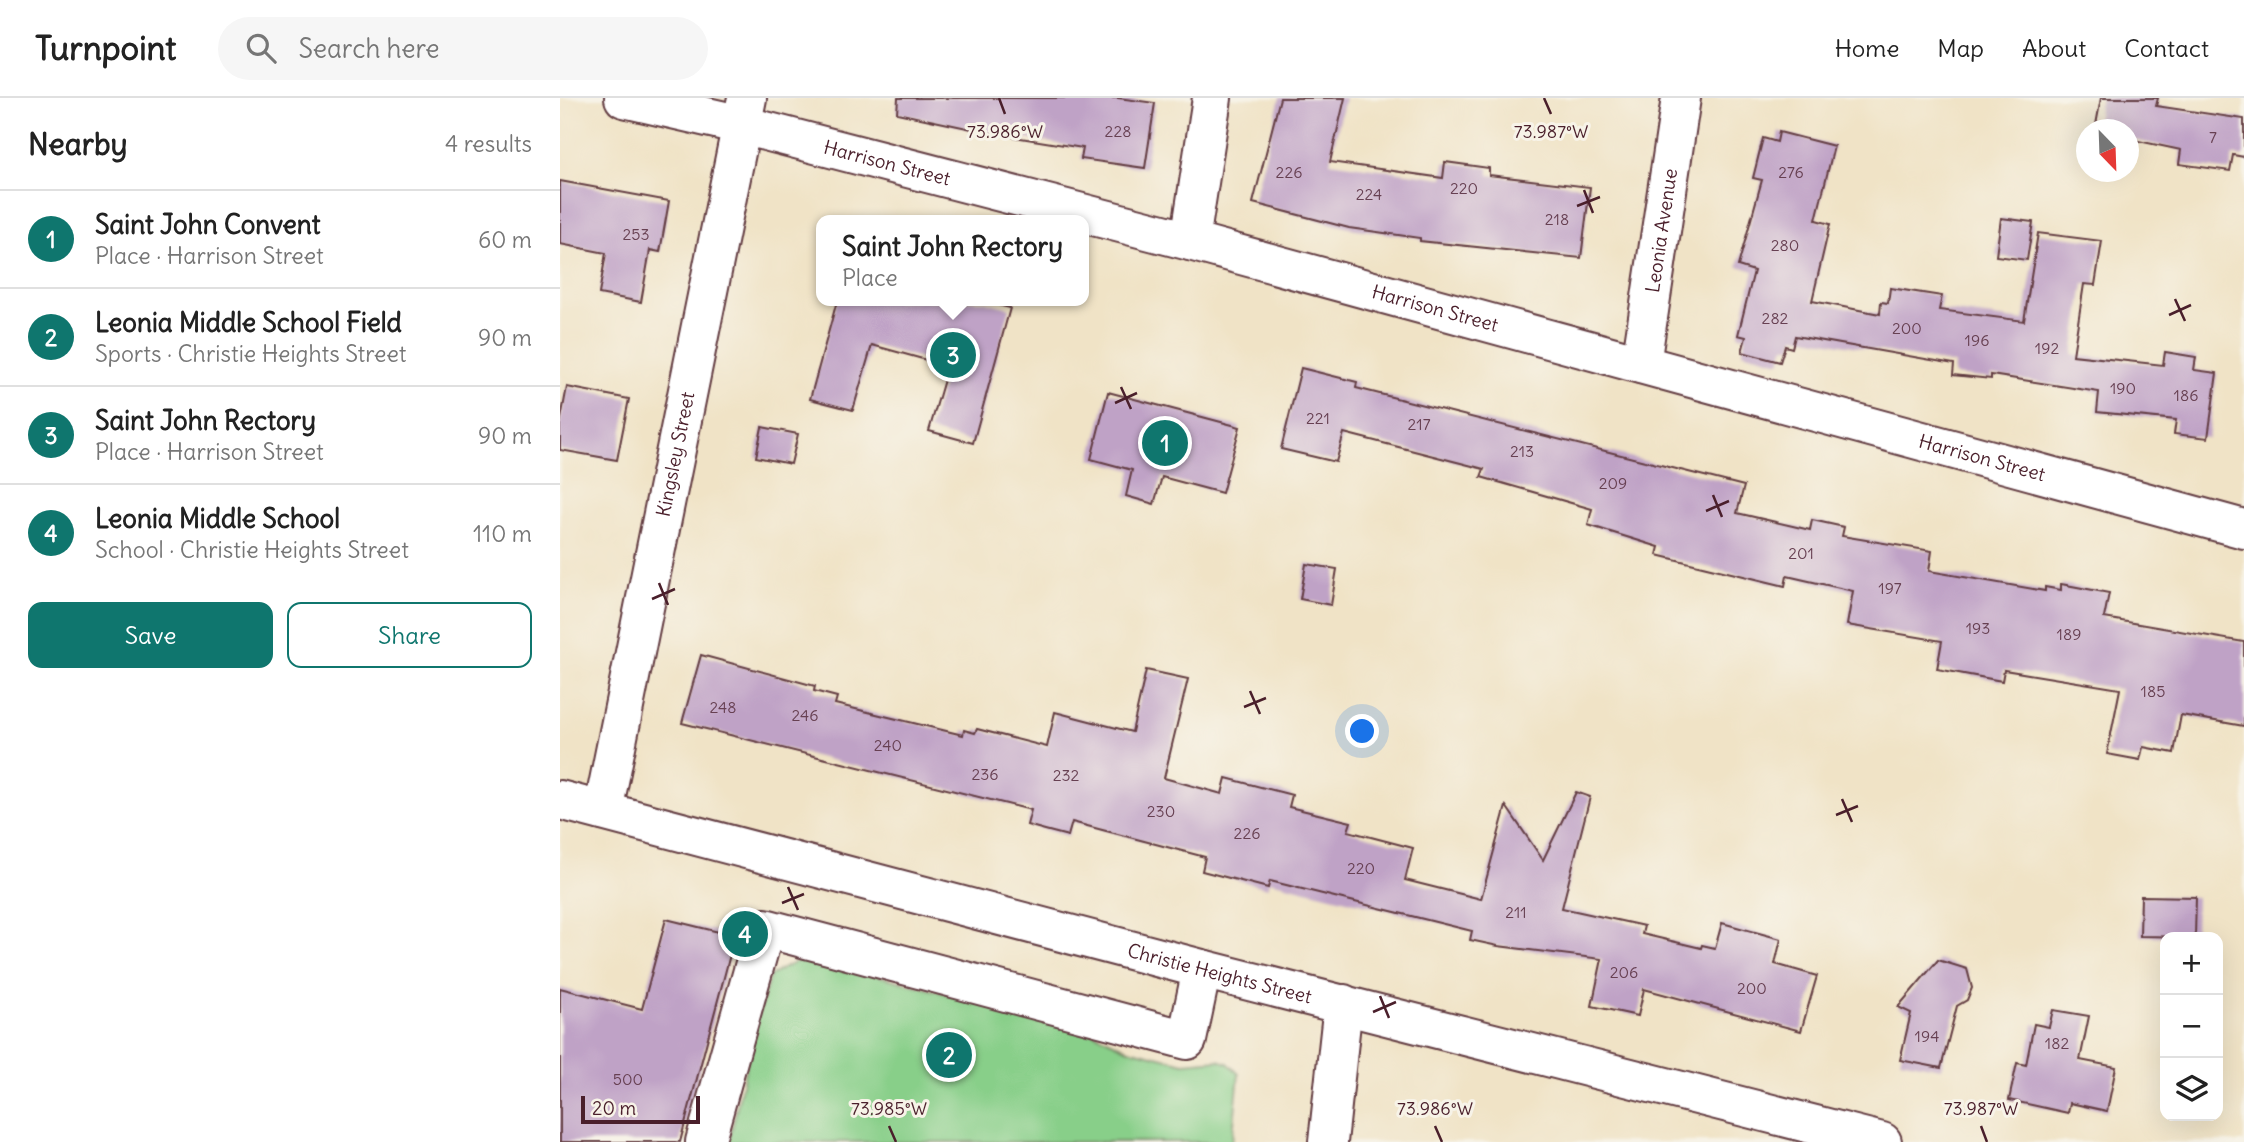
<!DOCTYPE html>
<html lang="en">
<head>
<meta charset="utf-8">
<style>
	:root { --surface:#fff; --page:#f6f6f6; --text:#222; --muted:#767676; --line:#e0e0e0; --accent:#0f766e }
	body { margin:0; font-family:Delius,sans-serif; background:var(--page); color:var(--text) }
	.controls { position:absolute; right:21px; bottom:21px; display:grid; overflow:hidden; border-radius:14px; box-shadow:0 7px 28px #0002 }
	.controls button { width:63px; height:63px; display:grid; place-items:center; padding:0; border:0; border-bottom:2px solid var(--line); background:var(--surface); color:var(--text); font:35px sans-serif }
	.compass { position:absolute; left:1516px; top:21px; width:63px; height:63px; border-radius:50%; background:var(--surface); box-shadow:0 7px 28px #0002; rotate:157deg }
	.scale { position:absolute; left:21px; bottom:18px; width:119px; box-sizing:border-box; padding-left:7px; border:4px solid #4a1f2b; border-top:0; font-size:19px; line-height:24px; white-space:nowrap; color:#4a1f2b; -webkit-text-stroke:5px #f7f3e8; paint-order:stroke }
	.you { position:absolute; left:803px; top:634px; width:24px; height:24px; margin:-18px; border:5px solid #fff; border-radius:50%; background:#1a73e8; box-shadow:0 0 0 10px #1a73e833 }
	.badge { display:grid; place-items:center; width:46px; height:46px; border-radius:50%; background:var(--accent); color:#fff; font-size:23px; font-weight:700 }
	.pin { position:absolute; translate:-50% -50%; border:4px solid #fff; box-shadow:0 2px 7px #0006 }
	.popup { position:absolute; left:256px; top:117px; width:273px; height:91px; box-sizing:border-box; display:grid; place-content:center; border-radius:14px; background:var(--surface); filter:drop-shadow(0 2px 5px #0005); font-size:23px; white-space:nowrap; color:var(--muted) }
	.popup b { font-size:26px; color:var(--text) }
	.popup::after { content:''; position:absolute; left:50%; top:100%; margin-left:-14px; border:14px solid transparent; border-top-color:var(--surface) }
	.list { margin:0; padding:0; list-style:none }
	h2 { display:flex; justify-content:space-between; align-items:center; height:91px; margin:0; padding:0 28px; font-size:30px }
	h2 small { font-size:23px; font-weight:400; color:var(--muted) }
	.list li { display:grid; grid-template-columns:46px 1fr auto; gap:21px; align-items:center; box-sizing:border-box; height:98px; padding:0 28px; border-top:2px solid var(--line) }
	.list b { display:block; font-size:26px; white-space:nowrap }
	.list p { margin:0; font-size:23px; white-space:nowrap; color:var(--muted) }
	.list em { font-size:23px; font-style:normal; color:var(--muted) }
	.actions { display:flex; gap:14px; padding:21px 28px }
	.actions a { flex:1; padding:16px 0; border:2px solid var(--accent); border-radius:14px; text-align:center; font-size:24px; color:var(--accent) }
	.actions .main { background:var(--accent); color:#fff }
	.icon { flex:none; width:38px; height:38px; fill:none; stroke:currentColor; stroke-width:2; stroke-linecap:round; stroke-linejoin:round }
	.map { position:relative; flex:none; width:1684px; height:1044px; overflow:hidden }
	header { display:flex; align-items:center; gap:42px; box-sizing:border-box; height:98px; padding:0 35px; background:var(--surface); border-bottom:2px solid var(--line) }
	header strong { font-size:33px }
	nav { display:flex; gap:38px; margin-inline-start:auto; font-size:24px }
	.search { width:490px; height:63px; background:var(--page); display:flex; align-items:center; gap:18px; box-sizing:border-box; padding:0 24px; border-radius:38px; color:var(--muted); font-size:26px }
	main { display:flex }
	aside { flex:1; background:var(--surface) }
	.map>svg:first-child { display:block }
	.green { fill:#88cf89; stroke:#69775a; stroke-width:2 }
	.building { fill:#bfa2c6 }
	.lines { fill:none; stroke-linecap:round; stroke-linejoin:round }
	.minor-casing { stroke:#633c42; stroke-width:42 }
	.minor { stroke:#fff; stroke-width:38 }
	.ticks { fill:none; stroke:#4a1f2b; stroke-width:2.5 }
	.labels { text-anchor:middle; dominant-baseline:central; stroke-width:6; stroke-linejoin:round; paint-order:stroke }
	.number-label { font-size:16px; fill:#674052 }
	.street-label { font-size:19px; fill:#4a1f2b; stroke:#f7f3e8 }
	.ticks-label { font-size:18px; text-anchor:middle; fill:#4a1f2b; stroke:#f7f3e8; stroke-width:6; stroke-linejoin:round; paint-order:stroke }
</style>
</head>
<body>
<header>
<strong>Turnpoint</strong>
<div class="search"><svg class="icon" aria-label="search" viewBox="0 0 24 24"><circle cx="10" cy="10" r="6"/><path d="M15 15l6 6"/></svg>Search here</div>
<nav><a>Home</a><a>Map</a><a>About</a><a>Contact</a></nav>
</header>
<main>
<aside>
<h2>Nearby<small>4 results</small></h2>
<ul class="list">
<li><span class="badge">1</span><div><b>Saint John Convent</b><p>Place · Harrison Street</p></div><em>60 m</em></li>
<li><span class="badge">2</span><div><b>Leonia Middle School Field</b><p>Sports · Christie Heights Street</p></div><em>90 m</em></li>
<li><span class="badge">3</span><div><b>Saint John Rectory</b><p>Place · Harrison Street</p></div><em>90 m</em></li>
<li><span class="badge">4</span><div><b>Leonia Middle School</b><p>School · Christie Heights Street</p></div><em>110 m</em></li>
</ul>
<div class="actions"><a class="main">Save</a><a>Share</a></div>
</aside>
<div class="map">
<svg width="1684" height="1044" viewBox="0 0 1684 1044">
	<rect width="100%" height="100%" fill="#f7f3e8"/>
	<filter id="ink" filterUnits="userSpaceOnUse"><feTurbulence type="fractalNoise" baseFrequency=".0143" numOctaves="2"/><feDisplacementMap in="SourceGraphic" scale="14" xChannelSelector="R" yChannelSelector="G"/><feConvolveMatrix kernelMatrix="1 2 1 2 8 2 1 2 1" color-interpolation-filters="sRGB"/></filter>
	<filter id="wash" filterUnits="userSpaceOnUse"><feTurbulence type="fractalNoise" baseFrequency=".00686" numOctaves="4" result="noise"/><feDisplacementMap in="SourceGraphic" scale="28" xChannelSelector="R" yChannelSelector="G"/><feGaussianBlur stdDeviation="1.57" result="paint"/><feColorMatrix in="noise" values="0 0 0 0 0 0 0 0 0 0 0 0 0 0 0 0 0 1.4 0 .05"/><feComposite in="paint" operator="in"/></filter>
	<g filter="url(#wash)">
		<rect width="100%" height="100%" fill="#f0e3c6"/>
		<!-- green -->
		<polygon class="green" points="237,863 304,874 530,933 569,951 624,965 659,962 668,965 679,976 672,1044 169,1044 196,924 210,878"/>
		<g id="blocks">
			<!-- building -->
			<g class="building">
				<polygon points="338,0 558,0 595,5 585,70 521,61 523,50 435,36 337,15"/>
				<polygon points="720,0 785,0 770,64 883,80 885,64 929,70 929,77 1030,89 1021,160 860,143 860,140 789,130 693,105"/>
				<polygon points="1541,0 1598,0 1596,8 1684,21 1684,59 1673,57 1670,73 1619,66 1621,52 1569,41 1569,32 1535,32"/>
				<polygon points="1219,34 1274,48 1256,122 1270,126 1252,203 1320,216 1321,204 1328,205 1330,190 1382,198 1379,212 1464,223 1478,135 1542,143 1535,187 1524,186 1513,257 1603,267 1605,254 1636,259 1634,272 1657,275 1648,340 1614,336 1616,322 1537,314 1539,294 1431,277 1431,281 1393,277 1394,266 1235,238 1232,250 1225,248 1220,264 1182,254 1186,239 1178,237 1194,173 1178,168 1202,82 1193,80 1203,40 1217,44"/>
				<polygon points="0,83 109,103 100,154 90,152 81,204 39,196 46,155 0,146"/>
				<polygon points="1441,120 1473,124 1467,162 1436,158"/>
				<polygon points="277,203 422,203 450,210 413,345 369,333 388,268 312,247 293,312 250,301"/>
				<polygon points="741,270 797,284 796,290 1184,388 1177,415 1250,432 1252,422 1284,429 1282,438 1372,453 1369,473 1485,493 1485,489 1501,492 1501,486 1549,495 1544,520 1684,544 1684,628 1621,617 1614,655 1583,649 1580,662 1547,656 1560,591 1444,572 1442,583 1377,571 1382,543 1287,527 1293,493 1227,478 1225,488 1097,457 1099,449 1028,427 1032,411 921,379 924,371 784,335 776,364 721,351"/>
				<polygon points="7,289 69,301 57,362 0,352 0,326"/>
				<polygon points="548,294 680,329 662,395 602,379 594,406 566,398 572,372 531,361"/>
				<polygon points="202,329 238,336 231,366 196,359"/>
				<polygon points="746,466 777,471 771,507 740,501"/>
				<polygon points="141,557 255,588 254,593 277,599 275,606 403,637 404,632 415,635 417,631 487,649 495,614 572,634 586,572 628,581 604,680 662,696 666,680 732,697 729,709 791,724 788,733 853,750 845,782 921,801 946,708 983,762 1016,694 1030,699 1002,810 1084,828 1082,836 1141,850 1142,847 1155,850 1162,825 1221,841 1215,866 1257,878 1241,933 1084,891 1078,918 1032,908 1042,861 938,848 910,842 912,833 710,783 708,790 642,773 645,759 512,724 508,738 485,732 467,727 471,712 122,625"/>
				<polygon points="1581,798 1636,799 1635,839 1580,838"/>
				<polygon points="106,821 175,838 120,1044 0,1044 0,890 82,911"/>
				<polygon points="1378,862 1407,871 1412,890 1407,902 1397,908 1381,970 1340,962 1351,915 1338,909"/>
				<polygon points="1493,912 1529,918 1520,962 1556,969 1547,1013 1510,1005 1508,1015 1449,1002 1457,965 1466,967 1474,926 1489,929"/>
			</g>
		</g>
	</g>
	<g filter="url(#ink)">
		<use href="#blocks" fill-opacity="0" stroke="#633c42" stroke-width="2"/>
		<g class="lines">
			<defs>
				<g id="minor">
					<path id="s1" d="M 64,0 L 182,27 L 630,143 L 1684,431"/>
					<polyline points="630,143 652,0"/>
					<path id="s2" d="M 1081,266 L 1121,0"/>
					<path id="s3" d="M 0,702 L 642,871 L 1322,1044"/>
					<path id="s4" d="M 43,713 L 187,0"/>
					<polyline points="145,1044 205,830 627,942 642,871"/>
					<polyline points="768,1044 783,906"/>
				</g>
			</defs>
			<!-- minor casing -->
			<use href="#minor" class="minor-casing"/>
			<!-- minor -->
			<use href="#minor" class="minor"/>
		</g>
	</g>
	<!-- ticks -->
	<path class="ticks" d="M 439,0 L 445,16M 984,0 L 991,16M 1024,92 L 1033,115M 1017,108 L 1040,99M 1615,201 L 1625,223M 1609,217 L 1631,207M 561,289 L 571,311M 555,305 L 577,295M 1153,397 L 1162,419M 1146,413 L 1169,403M 99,485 L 108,507M 92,501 L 115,491M 690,593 L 700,616M 684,609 L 706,600M 1282,701 L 1292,724M 1276,717 L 1298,708M 228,789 L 238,812M 222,805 L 244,796M 820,898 L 829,920M 813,914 L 836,904M 329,1028 L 336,1044M 875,1028 L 882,1044M 1421,1028 L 1427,1044"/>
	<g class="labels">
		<!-- number labels -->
		<g class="number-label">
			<text x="558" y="33">228</text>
			<text x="1653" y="39">7</text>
			<text x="729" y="74">226</text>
			<text x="1231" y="74">276</text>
			<text x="904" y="90">220</text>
			<text x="809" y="96">224</text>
			<text x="997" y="121">218</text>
			<text x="76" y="136">253</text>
			<text x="1225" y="147">280</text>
			<text x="1215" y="220">282</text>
			<text x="1347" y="230">200</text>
			<text x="1417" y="242">196</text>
			<text x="1487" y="250">192</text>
			<text x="1563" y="290">190</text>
			<text x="1626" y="297">186</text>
			<text x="758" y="320">221</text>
			<text x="859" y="326">217</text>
			<text x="962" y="353">213</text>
			<text x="1053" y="385">209</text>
			<text x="1241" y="455">201</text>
			<text x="1330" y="490">197</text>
			<text x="1418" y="530">193</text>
			<text x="1509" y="536">189</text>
			<text x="1593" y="593">185</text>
			<text x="163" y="609">248</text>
			<text x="245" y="617">246</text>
			<text x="328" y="647">240</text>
			<text x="425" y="676">236</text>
			<text x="506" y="677">232</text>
			<text x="601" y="713">230</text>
			<text x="687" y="735">226</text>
			<text x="801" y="770">220</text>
			<text x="956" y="814">211</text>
			<text x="1064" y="874">206</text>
			<text x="1192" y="890">200</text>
			<text x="1367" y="938">194</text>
			<text x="1497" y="945">182</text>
			<text x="68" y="981">500</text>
		</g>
		<!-- street labels -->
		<g class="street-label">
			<text stroke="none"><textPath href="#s1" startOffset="271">Harrison Street</textPath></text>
			<text stroke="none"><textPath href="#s2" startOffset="135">Leonia Avenue</textPath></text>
			<text stroke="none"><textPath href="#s1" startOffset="838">Harrison Street</textPath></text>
			<text stroke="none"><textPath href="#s4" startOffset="364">Kingsley Street</textPath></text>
			<text stroke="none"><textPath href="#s1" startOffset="1405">Harrison Street</textPath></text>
			<text stroke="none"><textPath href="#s3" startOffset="682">Christie Heights Street</textPath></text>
		</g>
	</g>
	<g class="ticks-label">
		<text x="445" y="40">73.986°W</text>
		<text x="991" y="40">73.987°W</text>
		<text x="329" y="1017">73.985°W</text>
		<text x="875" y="1017">73.986°W</text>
		<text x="1421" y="1017">73.987°W</text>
	</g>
</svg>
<div class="controls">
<button>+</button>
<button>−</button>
<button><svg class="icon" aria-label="layers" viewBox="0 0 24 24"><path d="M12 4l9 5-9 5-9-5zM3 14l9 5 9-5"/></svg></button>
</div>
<svg class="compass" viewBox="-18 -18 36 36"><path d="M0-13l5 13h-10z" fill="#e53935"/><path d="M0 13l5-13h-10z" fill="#767676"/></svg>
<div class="scale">20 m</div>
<div class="you"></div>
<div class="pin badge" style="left:605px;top:345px">1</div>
<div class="pin badge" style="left:389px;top:957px">2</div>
<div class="pin badge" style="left:393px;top:257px">3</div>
<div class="popup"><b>Saint John Rectory</b>Place</div>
<div class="pin badge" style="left:185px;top:836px">4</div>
</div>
</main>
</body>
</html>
